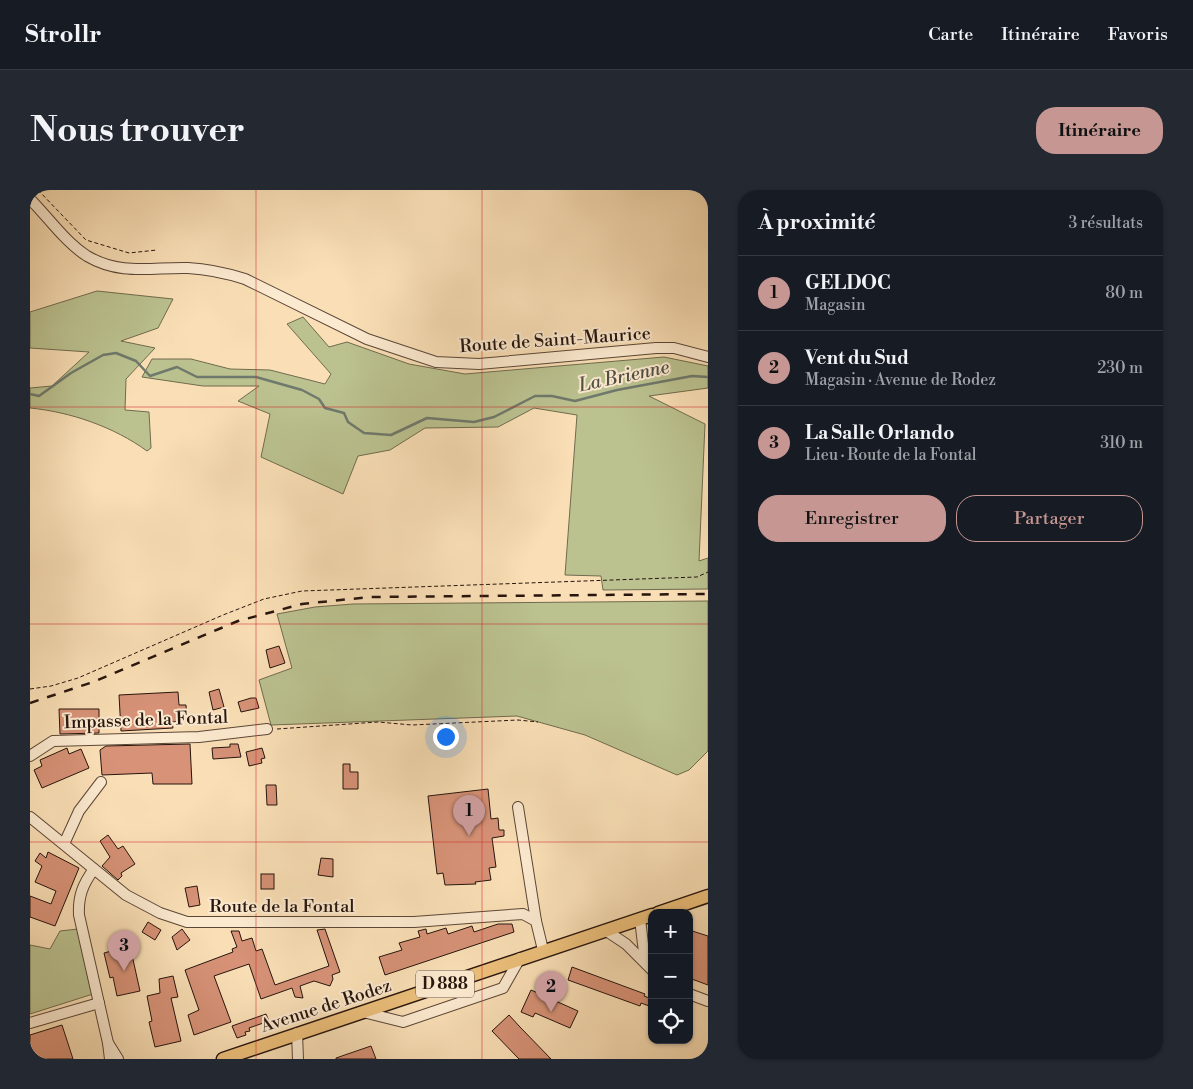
<!DOCTYPE html>
<html lang="fr">
<head>
<meta charset="utf-8">
<style>
	:root { --surface:#171b24; --page:#242831; --text:#f1f3f6; --muted:#9ea1a6; --line:#363941; --accent:#c59692 }
	body { margin:0; font-family:"Libre Bodoni",serif; background:var(--page); color:var(--text) }
	.controls { position:absolute; right:15px; bottom:15px; display:grid; overflow:hidden; border-radius:10px; box-shadow:0 1px 4px #0004 }
	.controls button { width:45px; height:45px; display:grid; place-items:center; padding:0; border:0; border-bottom:1px solid var(--line); background:var(--surface); color:var(--text); font:25px sans-serif }
	.you { position:absolute; left:415px; top:546px; width:18px; height:18px; margin:-12px; border:4px solid #fff; border-radius:50%; background:#1a73e8; box-shadow:0 0 0 8px #1a73e833 }
	.badge { display:grid; place-items:center; width:32px; height:32px; border-radius:50%; background:var(--accent); color:#111; font-size:16px; font-weight:700 }
	.pin { position:absolute; translate:-50% -41px; filter:drop-shadow(0 1px 2px #0008) }
	.pin::after { content:''; position:absolute; top:26px; width:18px; height:15px; background:inherit; clip-path:polygon(0 0,100% 0,50% 100%) }
	.list { margin:0; padding:0; list-style:none }
	h2 { display:flex; justify-content:space-between; align-items:center; height:65px; margin:0; padding:0 20px; font-size:21px }
	h2 small { font-size:16px; font-weight:400; color:var(--muted) }
	.list li { display:grid; grid-template-columns:32px 1fr auto; gap:15px; align-items:center; box-sizing:border-box; height:75px; padding:0 20px; border-top:1px solid var(--line) }
	.list b { display:block; font-size:19px; white-space:nowrap }
	.list p { margin:0; font-size:16px; white-space:nowrap; color:var(--muted) }
	.list em { font-size:16px; font-style:normal; color:var(--muted) }
	.actions { display:flex; gap:10px; padding:15px 20px }
	.actions a { flex:1; padding:11px 0; border:1px solid var(--accent); border-radius:20px; text-align:center; font-size:18px; color:var(--accent) }
	.actions .main { background:var(--accent); color:#111 }
	.icon { flex:none; width:28px; height:28px; fill:none; stroke:currentColor; stroke-width:2; stroke-linecap:round; stroke-linejoin:round }
	.map { position:relative; flex:none; width:678px; height:869px; overflow:hidden; border-radius:20px }
	header { display:flex; align-items:center; gap:30px; box-sizing:border-box; height:70px; padding:0 25px; background:var(--surface); border-bottom:1px solid var(--line) }
	header strong { font-size:24px }
	nav { display:flex; gap:28px; margin-inline-start:auto; font-size:18px }
	.intro { display:flex; align-items:center; justify-content:space-between; box-sizing:border-box; height:120px; padding:0 30px }
	h1 { margin:0; font-size:35px }
	.button { padding:12px 22px; border-radius:20px; background:var(--accent); color:#111; font-size:18px; font-weight:700 }
	main { display:flex; gap:30px; padding:0 30px }
	aside { flex:1; background:var(--surface); border-radius:20px; box-shadow:0 1px 4px #0004 }
	.map>svg:first-child { display:block }
	.green { fill:#bbc290; stroke:#706b4e }
	.lines { fill:none; stroke-linecap:round; stroke-linejoin:round }
	.stream { stroke:#6f796c; stroke-width:2.5 }
	.building { fill:#d79277; stroke:#26140d }
	.minor-casing { stroke:#5b4737; stroke-width:12 }
	.major-casing { stroke:#26140d; stroke-width:15 }
	.path { stroke:#26140d; stroke-width:1; stroke-dasharray:4 2.5; stroke-linecap:butt }
	.minor { stroke:#fcead0; stroke-width:10 }
	.major { stroke:#edc07b; stroke-width:12 }
	.rail { stroke:#26140d; stroke-width:2.5; stroke-dasharray:9 9; stroke-linecap:butt }
	.grid { fill:none; stroke:#d62828; stroke-width:1; stroke-opacity:0.55 }
	.labels { text-anchor:middle; dominant-baseline:central; stroke-width:4; stroke-linejoin:round; paint-order:stroke }
	.shield { fill:#fcead0; stroke:#665448; stroke-width:1 }
	.shield-label { font-size:16px; font-weight:bold; fill:#26140d }
	.street-label { font-size:18px; fill:#26140d; stroke:#fcead0 }
	.water-label { font-size:19px; font-style:italic; fill:#504f44; stroke:#fcead0 }
</style>
</head>
<body>
<header>
<strong>Strollr</strong>
<nav><a>Carte</a><a>Itinéraire</a><a>Favoris</a></nav>
</header>
<div class="intro"><h1>Nous trouver</h1><a class="button">Itinéraire</a></div>
<main>
<div class="map">
<svg width="678" height="869" viewBox="0 0 678 869">
	<rect width="100%" height="100%" fill="#fadfb6"/>
	<filter id="stains"><feTurbulence type="fractalNoise" baseFrequency=".004" numOctaves="4"/><feColorMatrix values="0 0 0 0 .2 0 0 0 0 .09 0 0 0 0 .02 0 0 0 .5 -.17"/></filter>
	<radialGradient id="worn" r=".72"><stop offset=".6" stop-color="#630" stop-opacity="0"/><stop offset="1" stop-color="#630" stop-opacity=".3"/></radialGradient>
	<!-- green -->
	<g class="green">
		<path d="M 67,101 L 143,109 L 128,138 L 91,151 L 125,158 L 96,189 L 95,220 L 119,222 L 121,258 L 117,261 C 84,237 41,222 0,218 L 0,198 L 22,196 L 59,162 L 0,158 L 0,122 Z"/>
		<polygon points="273,127 299,157 317,152 379,174 435,184 634,167 678,176 678,198 619,206 675,234 669,371 678,368 678,399 573,400 571,386 535,385 547,225 504,218 468,237 395,238 360,260 328,266 313,304 231,267 240,224 208,211 229,196 173,196 112,187 122,169 161,169 200,179 240,180 295,194 301,184 257,134"/>
		<polygon points="678,411 678,561 659,580 647,585 555,545 487,526 241,535 229,490 262,478 247,424 285,417 323,414"/>
		<polygon points="48,739 63,804 0,824 0,755 20,759 30,741"/>
	</g>
	<g class="lines">
		<!-- stream -->
		<polyline class="stream" points="0,204 9,206 41,183 73,165 86,163 106,171 120,186 147,177 167,187 226,187 272,200 289,209 295,218 314,223 318,232 334,243 361,245 397,228 444,232 464,227 505,206 522,206 545,211 587,200 662,186 678,187"/>
	</g>
	<!-- building -->
	<g class="building">
		<polygon points="249,456 255,473 240,478 236,460"/>
		<polygon points="189,499 194,517 183,520 179,502"/>
		<polygon points="148,502 149,515 156,515 157,531 142,532 143,538 91,541 89,505"/>
		<polygon points="221,508 226,508 229,518 211,522 208,512"/>
		<polygon points="29,519 69,519 69,543 30,544"/>
		<polygon points="160,554 162,594 123,594 122,583 72,585 70,560 76,556"/>
		<polygon points="200,554 208,554 211,567 183,569 182,558 200,557"/>
		<polygon points="37,558 39,564 51,559 59,578 12,598 4,580 12,576 10,570"/>
		<polygon points="232,558 235,568 231,569 232,573 219,576 216,562"/>
		<polygon points="313,574 320,574 320,582 328,582 328,599 313,599"/>
		<polygon points="236,595 246,595 247,615 237,615"/>
		<polygon points="458,599 461,629 468,628 469,640 474,640 474,646 462,648 466,677 459,678 461,690 445,692 446,694 415,695 413,683 407,684 398,606"/>
		<polygon points="78,645 88,659 93,656 105,674 91,683 92,686 88,690 72,676 80,667 70,651"/>
		<polygon points="18,662 49,678 25,736 0,727 0,706 21,714 26,701 5,692 12,676 5,671 10,663 16,668"/>
		<polygon points="291,668 303,669 303,687 288,685"/>
		<rect x="231" y="684" width="13" height="15"/>
		<polygon points="167,696 170,715 159,717 155,698"/>
		<polygon points="118,732 131,740 125,750 112,742"/>
		<polygon points="468,734 482,734 484,742 355,785 349,767 372,760 369,753 390,747 388,741 396,739 397,744 416,738 418,744 442,736 444,742"/>
		<polygon points="152,739 160,750 147,760 142,747"/>
		<polygon points="295,739 310,782 302,785 303,789 300,796 284,791 270,796 273,808 265,807 262,798 231,809 219,774 184,786 201,832 164,845 158,825 169,820 155,780 203,762 202,759 207,757 201,741 209,741 212,751 222,748 226,761 232,759 245,795 299,776 287,740"/>
		<polygon points="659,740 678,746 678,795 659,788"/>
		<polygon points="100,756 110,801 87,806 83,787 80,788 74,763"/>
		<polygon points="542,777 615,804 614,806 622,809 622,817 611,813 610,816 538,790"/>
		<polygon points="143,786 148,807 141,808 151,851 125,857 119,832 122,831 117,806 130,803 129,789"/>
		<polygon points="501,800 548,821 540,838 505,823 503,827 491,822"/>
		<polygon points="236,824 239,831 219,838 220,841 215,842 216,845 207,848 202,836"/>
		<polygon points="479,825 490,837 521,869 489,869 462,841"/>
		<polygon points="32,835 43,869 0,869 0,845"/>
		<polygon points="341,856 346,869 306,869 306,868"/>
	</g>
	<g class="lines">
		<defs>
			<g id="minor">
				<path d="M 0,9 C 18,27 35,52 57,66 C 91,86 122,77 158,78 C 178,79 196,83 215,89 L 337,149 L 406,172 L 449,174 L 626,158 L 644,158 L 678,167"/>
				<polyline points="0,566 23,551 169,547 237,539"/>
				<polyline points="488,617 506,731"/>
				<polyline points="0,627 96,705 130,723 157,732 384,732 493,724 506,731 513,760"/>
				<polyline points="34,654 49,621 71,592"/>
				<path d="M 64,679 C 53,694 48,706 49,725 L 78,853"/>
				<polyline points="610,729 615,771"/>
				<polyline points="575,740 596,754 622,780"/>
				<polyline points="659,804 678,811"/>
				<polyline points="333,822 373,832 473,798 490,768"/>
				<polyline points="0,833 69,813"/>
				<polyline points="267,843 268,869"/>
				<polyline points="80,869 78,853 88,869"/>
			</g>
			<g id="major">
				<polyline points="628,723 678,706"/>
				<polyline points="193,869 622,725"/>
			</g>
		</defs>
		<!-- minor casing -->
		<use href="#minor" class="minor-casing"/>
		<!-- major casing -->
		<use href="#major" class="major-casing"/>
		<!-- path -->
		<g class="path">
			<polyline points="8,0 56,50 99,63 127,60"/>
			<polyline points="0,499 21,496 48,488 193,425 234,409 272,401 667,387 678,382"/>
			<polyline points="247,539 348,532 382,535 488,530 508,532"/>
		</g>
		<!-- minor -->
		<use href="#minor" class="minor"/>
		<!-- major -->
		<use href="#major" class="major"/>
		<!-- rail -->
		<polyline class="rail" points="0,513 63,492 208,431 272,414 340,407 678,404"/>
	</g>
	<!-- grid -->
	<path class="grid" d="M 226,0 L 226,869M 452,0 L 452,869M 0,217 L 678,217M 0,434 L 678,434M 0,652 L 678,652"/>
	<g class="labels">
		<!-- shield labels -->
		<rect class="shield" x="386" y="780.5" width="58" height="27" rx="4"/>
		<g class="shield-label">
			<text x="415" y="794">D 888</text>
		</g>
		<!-- street labels -->
		<g class="street-label">
			<text transform="translate(525 150) rotate(-4)">Route de Saint-Maurice</text>
			<text transform="translate(116 530) rotate(-2)">Impasse de la Fontal</text>
			<text x="252" y="716">Route de la Fontal</text>
			<text transform="translate(296 816) rotate(-18)">Avenue de Rodez</text>
		</g>
		<!-- water labels -->
		<g class="water-label">
			<text transform="translate(594 186) rotate(-12)">La Brienne</text>
		</g>
	</g>
	<rect width="100%" height="100%" filter="url(#stains)"/>
	<rect width="100%" height="100%" fill="url(#worn)"/>
</svg>
<div class="controls">
<button>+</button>
<button>−</button>
<button><svg class="icon" aria-label="locate" viewBox="0 0 24 24"><circle cx="12" cy="12" r="6"/><path d="M12 2v4M12 18v4M2 12h4M18 12h4"/></svg></button>
</div>
<div class="you"></div>
<div class="pin badge" style="left:439px;top:646px">1</div>
<div class="pin badge" style="left:521px;top:822px">2</div>
<div class="pin badge" style="left:94px;top:781px">3</div>
</div>
<aside>
<h2>À proximité<small>3 résultats</small></h2>
<ul class="list">
<li><span class="badge">1</span><div><b>GELDOC</b><p>Magasin</p></div><em>80 m</em></li>
<li><span class="badge">2</span><div><b>Vent du Sud</b><p>Magasin · Avenue de Rodez</p></div><em>230 m</em></li>
<li><span class="badge">3</span><div><b>La Salle Orlando</b><p>Lieu · Route de la Fontal</p></div><em>310 m</em></li>
</ul>
<div class="actions"><a class="main">Enregistrer</a><a>Partager</a></div>
</aside>
</main>
</body>
</html>
